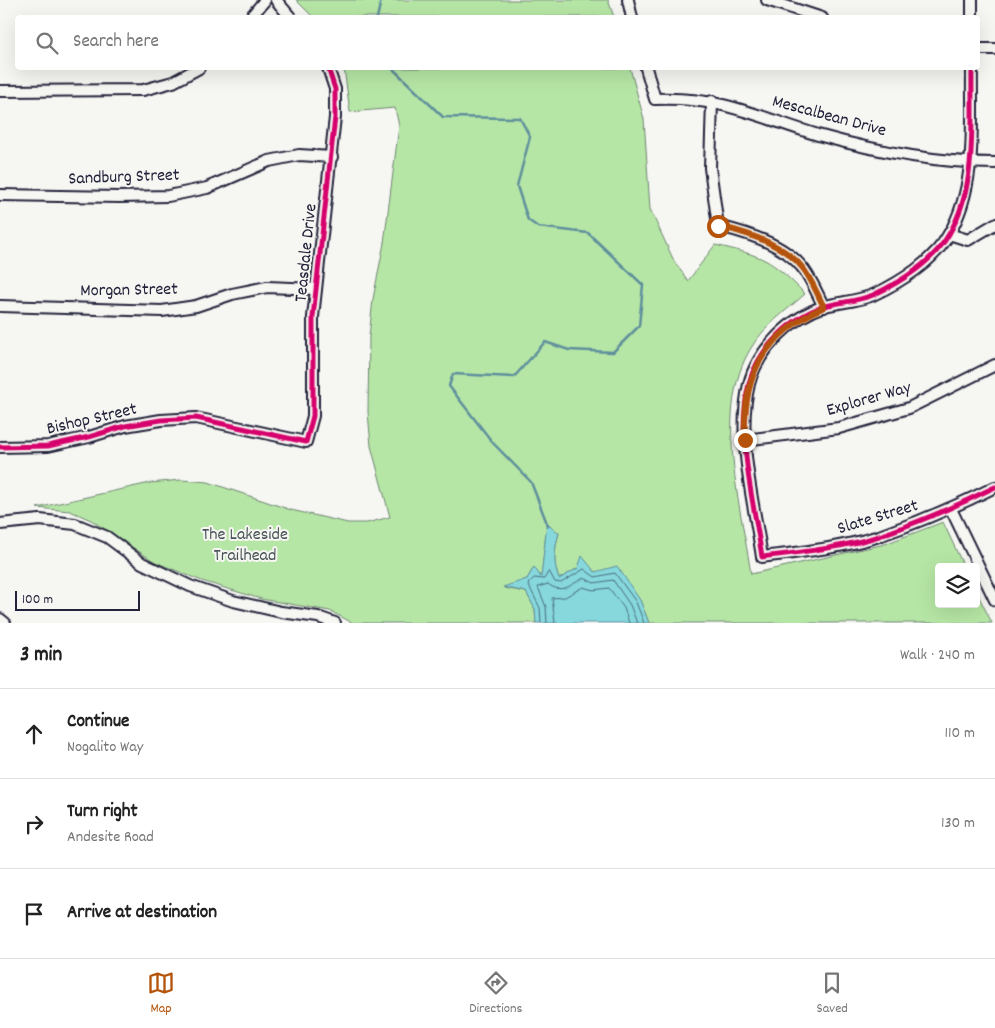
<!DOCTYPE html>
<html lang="en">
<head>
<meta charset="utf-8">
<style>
	:root { --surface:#fff; --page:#f2f2f2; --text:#222; --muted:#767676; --line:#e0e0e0; --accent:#b45309 }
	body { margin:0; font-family:Dekko,sans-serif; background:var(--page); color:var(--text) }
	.controls { position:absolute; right:15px; bottom:15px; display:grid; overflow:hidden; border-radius:5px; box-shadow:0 5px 20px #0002 }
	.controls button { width:45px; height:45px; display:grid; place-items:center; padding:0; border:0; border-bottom:1px solid var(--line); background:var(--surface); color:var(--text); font:25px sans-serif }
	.scale { position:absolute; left:15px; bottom:12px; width:125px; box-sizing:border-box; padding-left:5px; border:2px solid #22223b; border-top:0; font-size:14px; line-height:18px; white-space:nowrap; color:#22223b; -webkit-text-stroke:4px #f6f6f2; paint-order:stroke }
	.stop { position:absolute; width:15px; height:15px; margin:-11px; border:4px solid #b45309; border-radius:50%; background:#fff }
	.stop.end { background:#b45309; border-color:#fff; box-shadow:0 1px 5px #0008 }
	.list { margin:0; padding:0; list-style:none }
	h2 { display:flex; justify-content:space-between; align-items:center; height:65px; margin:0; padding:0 20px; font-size:21px }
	h2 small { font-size:16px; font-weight:400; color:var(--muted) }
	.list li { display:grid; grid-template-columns:32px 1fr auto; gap:15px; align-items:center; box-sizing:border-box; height:90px; padding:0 20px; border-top:1px solid var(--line) }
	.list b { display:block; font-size:19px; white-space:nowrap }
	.list p { margin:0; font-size:16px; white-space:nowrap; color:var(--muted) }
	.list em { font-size:16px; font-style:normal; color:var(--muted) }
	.icon { flex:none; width:28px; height:28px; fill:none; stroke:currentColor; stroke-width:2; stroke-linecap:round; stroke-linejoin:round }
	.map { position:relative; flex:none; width:995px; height:623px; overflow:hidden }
	.search { position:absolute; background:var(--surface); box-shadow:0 5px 20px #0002; left:15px; right:15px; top:15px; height:55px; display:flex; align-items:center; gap:12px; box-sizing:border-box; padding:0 18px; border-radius:5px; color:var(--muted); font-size:19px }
	.sheet { height:335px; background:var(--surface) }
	nav { display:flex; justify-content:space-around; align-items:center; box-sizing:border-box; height:70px; border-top:1px solid var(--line); background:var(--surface); font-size:14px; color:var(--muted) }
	nav a { display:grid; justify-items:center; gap:2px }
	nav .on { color:var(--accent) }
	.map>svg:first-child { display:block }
	.green { fill:#b6e6a5; stroke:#6c8470 }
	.water { fill:#86d8dd; stroke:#5e8f9c }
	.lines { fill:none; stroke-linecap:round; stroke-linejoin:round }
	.shore { stroke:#4a6b7c; stroke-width:1 }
	.stream { stroke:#5e8f9c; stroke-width:2.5 }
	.minor-casing { stroke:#22223b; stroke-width:14 }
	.minor { stroke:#f6f6f2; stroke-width:10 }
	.cycleway-casing { stroke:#f6f6f2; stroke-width:8 }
	.cycleway { stroke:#d6006c; stroke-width:5 }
	.route { stroke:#b45309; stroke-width:6 }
	.labels { text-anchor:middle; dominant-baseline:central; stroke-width:4; stroke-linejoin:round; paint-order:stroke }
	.street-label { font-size:18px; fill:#22223b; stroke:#f6f6f2 }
	.park-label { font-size:18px; fill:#475356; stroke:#f6f6f2 }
</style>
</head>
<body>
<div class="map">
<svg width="995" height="623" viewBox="0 0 995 623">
	<rect width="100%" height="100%" fill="#f6f6f2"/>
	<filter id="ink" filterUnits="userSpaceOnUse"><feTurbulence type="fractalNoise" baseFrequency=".02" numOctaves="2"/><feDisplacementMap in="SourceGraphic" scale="10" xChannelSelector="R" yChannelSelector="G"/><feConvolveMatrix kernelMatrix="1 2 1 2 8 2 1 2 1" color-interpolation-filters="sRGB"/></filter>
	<g filter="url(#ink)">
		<!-- green -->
		<g class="green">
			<polygon points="296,0 608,0 614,17 313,17"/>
			<path d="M 344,68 L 630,68 L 644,119 L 650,209 L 674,261 L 688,281 L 715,245 C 763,256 770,258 805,294 C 787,310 763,327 751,348 C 713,409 741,507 751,574 L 885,544 L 943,522 L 964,567 L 939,567 L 939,604 L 976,604 L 976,591 L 992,623 L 649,623 L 640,600 L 595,572 L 578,568 L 559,579 C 553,563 554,550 559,533 L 547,524 L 541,578 L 534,567 L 527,579 L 504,588 L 526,592 L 535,609 L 536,623 L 353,623 L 330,611 L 261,599 L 202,581 L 155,562 L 91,520 L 70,511 L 37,508 L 150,483 L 181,480 L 208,482 L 291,510 L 348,523 L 367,523 L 390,517 L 371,446 L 368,412 L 369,337 L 373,299 L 384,243 L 399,126 L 395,108 L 350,112 Z"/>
		</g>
		<!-- water -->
		<path class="water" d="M 547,524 L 559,533 C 554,550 553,563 559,579 L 578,568 L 582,556 L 595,572 L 617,566 L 640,600 L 649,623 L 536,623 L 535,609 L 526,592 L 503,587 L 527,579 L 534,567 L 541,577 Z"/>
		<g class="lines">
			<!-- shore -->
			<g class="shore">
				<polyline points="541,623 540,608 528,584 534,578 544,579 549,571 555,582 561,583 584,569 595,577 615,573 636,602 644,623"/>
				<path d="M 547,623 L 546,607 L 538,587 L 548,584 C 562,595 571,584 584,578 L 594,583 L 613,580 L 630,605 L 637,623"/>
				<polyline points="555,623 552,598 565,597 583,587 593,590 609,588 624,608 629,623"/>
			</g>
			<!-- stream -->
			<g class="stream">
				<polyline points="377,18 381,0"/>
				<polyline points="392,68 443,117 520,118 530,137 517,186 528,220 538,227 588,233 643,285 639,326 613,352 569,350 545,342 514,377 453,374 449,386 493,443 531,482 548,526"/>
			</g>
			<defs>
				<g id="minor">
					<polyline points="276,0 291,18"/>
					<polyline points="628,0 632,18"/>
					<polyline points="767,0 822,18"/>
					<polyline points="972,0 972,18"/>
					<polyline points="250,18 265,0"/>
					<polyline points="978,49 995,49"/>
					<path d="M 646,68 L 655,99 C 719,96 759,117 818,135 C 875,151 936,163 995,163"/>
					<path d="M 972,68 C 971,122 978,185 949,234 C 934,261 901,282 873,295 C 858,301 841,302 825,306 C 791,317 758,349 749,384 C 736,439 754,502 762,557 C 801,552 842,548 879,536 C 919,522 957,506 995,487"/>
					<polyline points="0,91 143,90 173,82 199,68"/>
					<path d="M 712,101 L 710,168 L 718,226 C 744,232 783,244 801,266 C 811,277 817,294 824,307"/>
					<polyline points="0,195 119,197 168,196 207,188 269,161 299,155 332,157"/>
					<polyline points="949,234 968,240 995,224"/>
					<polyline points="0,306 162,311 196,306 232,294 267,287 316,289"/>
					<polyline points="745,440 839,428 909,408 995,365"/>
					<polyline points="0,447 48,446 89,437 125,426 161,420 196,418 306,442 313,416 313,317 335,117 335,89 328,68"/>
					<polyline points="951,509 995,600"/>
					<polyline points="0,524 40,520 75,524 107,537 142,563 190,586 233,601 281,612 318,617 335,623"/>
					<polyline points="0,619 5,623"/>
				</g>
			</defs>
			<!-- minor casing -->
			<use href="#minor" class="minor-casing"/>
			<!-- minor -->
			<use href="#minor" class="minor"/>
			<defs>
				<g id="cycleway">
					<path d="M 972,68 C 971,122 978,185 949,234 C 934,261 901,282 873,295 C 858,301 841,302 825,306 C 791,317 758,349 749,384 C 736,439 754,502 762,557 C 801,552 842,548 879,536 C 919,522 957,506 995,487"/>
					<polyline points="0,447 48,446 89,437 125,426 161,420 196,418 306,442 313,416 313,317 335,117 335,89 328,68"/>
				</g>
			</defs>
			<!-- cycleway casing -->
			<use href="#cycleway" class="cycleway-casing"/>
			<!-- cycleway -->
			<use href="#cycleway" class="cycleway"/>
		</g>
	</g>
	<g class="lines" filter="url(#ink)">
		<!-- route -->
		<path class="route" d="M 718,226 C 744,232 783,244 801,266 C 811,277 817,294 824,307 C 764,335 742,374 745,440"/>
	</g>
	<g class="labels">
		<!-- street labels -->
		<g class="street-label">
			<text transform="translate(829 117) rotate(15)">Mescalbean Drive</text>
			<text transform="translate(124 178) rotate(-2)">Sandburg Street</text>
			<text transform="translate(307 253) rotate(-84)">Teasdale Drive</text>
			<text transform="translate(129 291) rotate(-1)">Morgan Street</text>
			<text transform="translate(869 400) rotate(-16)">Explorer Way</text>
			<text transform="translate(92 420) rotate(-13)">Bishop Street</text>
			<text transform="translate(878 518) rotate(-17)">Slate Street</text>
		</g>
		<!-- park labels -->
		<g class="park-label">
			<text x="245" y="535">The Lakeside<tspan x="245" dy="21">Trailhead</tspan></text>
		</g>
	</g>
</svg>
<div class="controls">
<button><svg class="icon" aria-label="layers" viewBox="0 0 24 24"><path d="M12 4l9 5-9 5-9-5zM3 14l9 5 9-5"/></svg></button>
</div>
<div class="scale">100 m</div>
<div class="stop" style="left:718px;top:226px"></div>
<div class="stop end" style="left:745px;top:440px"></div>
<div class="search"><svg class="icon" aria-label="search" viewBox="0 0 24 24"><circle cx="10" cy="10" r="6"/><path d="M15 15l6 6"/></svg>Search here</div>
</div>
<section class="sheet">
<h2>3 min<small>Walk · 240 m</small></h2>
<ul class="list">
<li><svg class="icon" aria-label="ahead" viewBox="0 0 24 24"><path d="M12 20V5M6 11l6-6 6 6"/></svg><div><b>Continue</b><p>Nogalito Way</p></div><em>110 m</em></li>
<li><svg class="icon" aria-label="right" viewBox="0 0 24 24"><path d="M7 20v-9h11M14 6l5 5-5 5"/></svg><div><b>Turn right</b><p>Andesite Road</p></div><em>130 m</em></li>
<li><svg class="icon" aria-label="arrive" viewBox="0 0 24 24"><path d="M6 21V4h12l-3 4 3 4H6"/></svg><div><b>Arrive at destination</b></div></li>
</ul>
</section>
<nav>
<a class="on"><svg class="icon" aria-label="map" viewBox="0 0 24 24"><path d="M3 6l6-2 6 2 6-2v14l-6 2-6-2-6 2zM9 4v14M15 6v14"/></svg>Map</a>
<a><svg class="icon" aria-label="directions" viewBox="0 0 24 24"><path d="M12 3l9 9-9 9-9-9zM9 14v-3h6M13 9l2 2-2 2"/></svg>Directions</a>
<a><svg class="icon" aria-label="saved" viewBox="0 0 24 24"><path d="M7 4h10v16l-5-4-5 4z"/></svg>Saved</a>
</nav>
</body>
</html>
